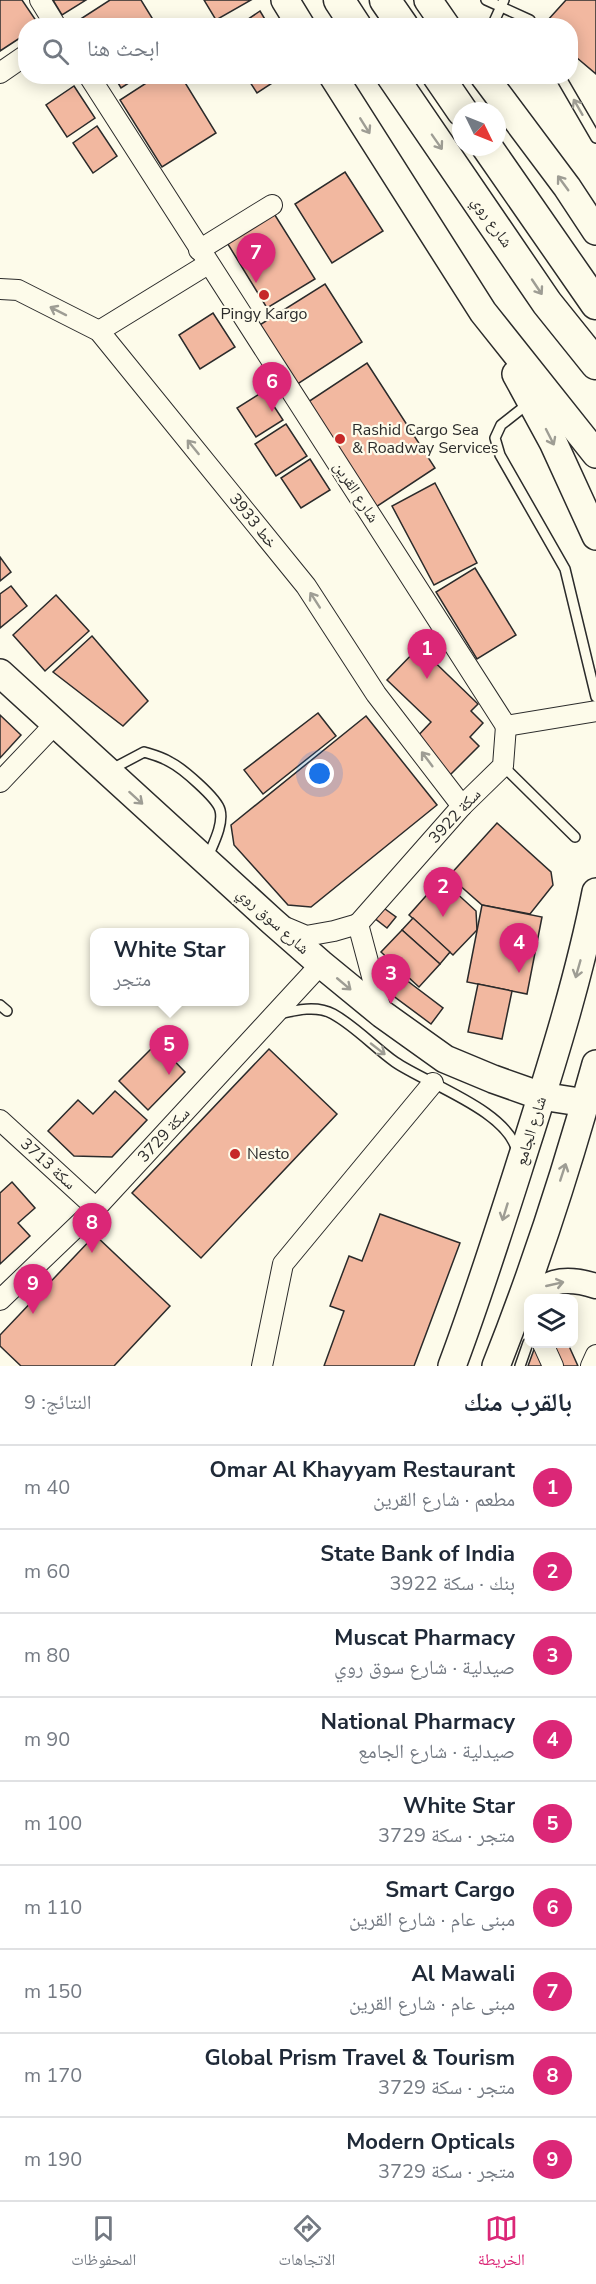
<!DOCTYPE html>
<html lang="ar">
<head>
<meta charset="utf-8">
<style>
	:root { --surface:#fff; --page:#f6f6f7; --text:#1f2937; --muted:#747a83; --line:#e0e1e3; --accent:#db2777 }
	body { margin:0; font-family:"Nunito Sans","Noto Naskh Arabic",sans-serif; background:var(--page); color:var(--text); direction:rtl }
	.controls { position:absolute; right:18px; bottom:18px; display:grid; overflow:hidden; border-radius:12px; box-shadow:0 3px 15px #0003 }
	.controls button { width:54px; height:54px; display:grid; place-items:center; padding:0; border:0; border-bottom:2px solid var(--line); background:var(--surface); color:var(--text); font:30px sans-serif }
	.compass { position:absolute; left:452px; top:102px; width:54px; height:54px; border-radius:50%; background:var(--surface); box-shadow:0 3px 15px #0003; rotate:133deg }
	.you { position:absolute; left:320px; top:774px; width:21px; height:21px; margin:-15px; border:4px solid #fff; border-radius:50%; background:#1a73e8; box-shadow:0 0 0 9px #1a73e833 }
	.badge { display:grid; place-items:center; width:39px; height:39px; border-radius:50%; background:var(--accent); color:#fff; font-size:20px; font-weight:700 }
	.pin { position:absolute; translate:-50% -50px; filter:drop-shadow(0 2px 3px #0008) }
	.pin::after { content:''; position:absolute; top:32px; width:21px; height:18px; background:inherit; clip-path:polygon(0 0,100% 0,50% 100%) }
	.popup { position:absolute; left:90px; top:928px; width:159px; height:78px; box-sizing:border-box; display:grid; place-content:center; border-radius:12px; background:var(--surface); filter:drop-shadow(0 2px 4px #0005); font-size:20px; white-space:nowrap; color:var(--muted) }
	.popup b { font-size:22px; color:var(--text) }
	.popup::after { content:''; position:absolute; left:50%; top:100%; margin-left:-12px; border:12px solid transparent; border-top-color:var(--surface) }
	.list { margin:0; padding:0; list-style:none }
	h2 { display:flex; justify-content:space-between; align-items:center; height:78px; margin:0; padding:0 24px; font-size:26px }
	h2 small { font-size:20px; font-weight:400; color:var(--muted) }
	.list li { display:grid; grid-template-columns:39px 1fr auto; gap:18px; align-items:center; box-sizing:border-box; height:84px; padding:0 24px; border-top:2px solid var(--line) }
	.list b { display:block; font-size:22px; white-space:nowrap }
	.list p { margin:0; font-size:20px; white-space:nowrap; color:var(--muted) }
	.list em { font-size:20px; font-style:normal; color:var(--muted) }
	.icon { flex:none; width:33px; height:33px; fill:none; stroke:currentColor; stroke-width:2; stroke-linecap:round; stroke-linejoin:round }
	.map { position:relative; flex:none; width:596px; height:1366px; overflow:hidden; direction:ltr }
	.search { position:absolute; background:var(--surface); box-shadow:0 3px 15px #0003; left:18px; right:18px; top:18px; height:66px; display:flex; align-items:center; gap:15px; box-sizing:border-box; padding:0 21px; border-radius:24px; color:var(--muted); font-size:22px }
	.sheet { height:834px; background:var(--surface) }
	nav { display:flex; justify-content:space-around; align-items:center; box-sizing:border-box; height:84px; border-top:2px solid var(--line); background:var(--surface); font-size:16px; color:var(--muted) }
	nav a { display:grid; justify-items:center; gap:3px }
	nav .on { color:var(--accent) }
	.map>svg:first-child { display:block }
	.building { fill:#f2b8a0; stroke:#2b2b2b; stroke-width:1.5 }
	.lines { fill:none; stroke-linecap:round; stroke-linejoin:round }
	.service-casing { stroke:#2b2b2b; stroke-width:12 }
	.minor-casing { stroke:#2b2b2b; stroke-width:22 }
	.tertiary-casing { stroke:#2b2b2b; stroke-width:27 }
	.secondary-casing { stroke:#2b2b2b; stroke-width:30 }
	.primary-casing { stroke:#2b2b2b; stroke-width:33 }
	.service { stroke:#fdfbea; stroke-width:9 }
	.minor { stroke:#fdfbea; stroke-width:20 }
	.tertiary { stroke:#fdfbea; stroke-width:24 }
	.secondary { stroke:#fdfbea; stroke-width:27 }
	.primary { stroke:#fdfbea; stroke-width:30 }
	.oneway { stroke:#9e9d94 }
	.poi-dot { fill:#c62828; stroke:#fdfbea; stroke-width:2 }
	.labels { text-anchor:middle; dominant-baseline:central; stroke-width:4.5; stroke-linejoin:round; paint-order:stroke }
	.street-label { font-size:16px; fill:#2b2b2b; stroke:#fdfbea }
	.poi-label { font-size:16px; fill:#2b2b2b; stroke:#fdfbea; text-anchor:start }
</style>
</head>
<body>
<div class="map">
<svg width="596" height="1366" viewBox="0 0 596 1366">
	<rect width="100%" height="100%" fill="#fdfbea"/>
	<!-- building -->
	<g class="building">
		<polygon points="0,0 22,0 39,25 26,26 26,34 0,51"/>
		<polygon points="53,0 86,0 62,15"/>
		<polygon points="110,0 141,0 157,26 83,26 79,20"/>
		<polygon points="204,0 251,0 216,20"/>
		<polygon points="566,0 596,0 596,74 570,52 570,26 548,26 547,21"/>
		<polygon points="260,11 269,26 238,26"/>
		<polygon points="114,76 140,76 121,88"/>
		<polygon points="157,76 181,76 216,133 162,167 120,100"/>
		<polygon points="246,76 283,76 257,93"/>
		<polygon points="74,86 95,118 67,137 46,105"/>
		<polygon points="97,126 117,156 93,173 73,143"/>
		<polygon points="345,172 383,231 332,263 295,204"/>
		<polygon points="273,212 315,279 267,308 226,241"/>
		<polygon points="325,284 362,342 296,385 258,326"/>
		<polygon points="213,313 235,347 200,369 179,335"/>
		<polygon points="367,363 435,468 376,507 308,402"/>
		<polygon points="264,391 283,420 256,437 237,408"/>
		<polygon points="286,424 307,456 276,476 255,444"/>
		<polygon points="310,459 330,490 301,508 281,478"/>
		<polygon points="435,483 477,563 434,585 392,506"/>
		<polygon points="0,557 11,572 0,581"/>
		<polygon points="475,568 516,635 477,659 436,592"/>
		<polygon points="11,586 27,606 0,628 0,594"/>
		<polygon points="56,595 89,631 45,671 13,635"/>
		<polygon points="92,636 148,701 123,726 53,672"/>
		<polygon points="419,647 478,704 471,711 483,723 470,737 479,746 450,775 414,740 431,722 387,680"/>
		<polygon points="318,713 336,736 263,794 244,770"/>
		<polygon points="0,715 21,735 0,758"/>
		<polygon points="366,716 437,805 311,907 288,905 234,845 231,825"/>
		<polygon points="497,823 551,872 553,885 530,914 482,905 449,876"/>
		<polygon points="441,879 476,911 477,930 453,955 409,915"/>
		<polygon points="482,905 542,917 527,994 467,982"/>
		<polygon points="381,906 396,917 387,928 373,917"/>
		<polygon points="413,918 450,952 440,964 402,930"/>
		<polygon points="402,930 440,964 419,987 381,952"/>
		<polygon points="393,970 443,1008 431,1024 380,986"/>
		<polygon points="478,984 512,991 502,1039 468,1032"/>
		<polygon points="157,1043 185,1072 148,1110 119,1081"/>
		<polygon points="269,1049 337,1114 201,1258 132,1193"/>
		<polygon points="115,1091 147,1120 112,1157 74,1156 48,1131 78,1100 93,1114"/>
		<polygon points="12,1182 35,1208 18,1223 30,1236 0,1264 0,1193"/>
		<polygon points="380,1214 460,1243 414,1366 324,1366 344,1311 330,1306 349,1256 362,1261"/>
		<polygon points="95,1235 170,1306 114,1366 21,1366 0,1346 0,1335"/>
		<polygon points="536,1344 568,1344 578,1366 528,1366"/>
	</g>
	<g class="lines">
		<defs>
			<g id="service">
				<polyline points="486,0 530,20 532,26"/>
				<polyline points="492,26 504,0"/>
				<polyline points="560,76 596,138"/>
				<polyline points="529,403 501,425 495,438 500,455 565,569 596,697"/>
				<polyline points="503,766 575,837"/>
				<path d="M 110,770 L 144,752 C 154,755 162,757 170,762 C 182,768 217,798 220,810 C 224,825 212,846 207,859"/>
				<polyline points="0,1005 7,1011"/>
				<path d="M 279,1014 C 296,1010 317,1005 333,1014 C 355,1026 374,1047 395,1062 C 427,1084 509,1111 517,1152"/>
				<polyline points="520,1366 528,1343"/>
			</g>
			<g id="minor">
				<polyline points="40,0 56,26"/>
				<polyline points="0,73 26,55"/>
				<polyline points="89,76 506,726"/>
				<polyline points="199,250 272,205"/>
				<polyline points="0,289 18,290 99,331 306,586 376,694 462,806"/>
				<polyline points="99,331 208,264"/>
				<polyline points="506,726 596,711"/>
				<polyline points="0,782 55,724"/>
				<polyline points="358,924 462,806 503,766 506,726"/>
				<polyline points="358,924 382,1014"/>
				<polyline points="287,928 306,936 334,931 358,924"/>
				<polyline points="0,1120 96,1208"/>
				<polyline points="0,1300 96,1208 321,964"/>
				<polyline points="543,1344 553,1366"/>
				<polyline points="262,1366 283,1264 433,1083"/>
				<polyline points="591,1366 596,1355"/>
			</g>
			<path id="tertiary" d="M 520,1305 C 546,1282 561,1275 596,1286"/>
			<g id="secondary">
				<polyline points="285,0 301,26"/>
				<polyline points="428,0 446,26"/>
				<polyline points="333,76 483,312 596,454"/>
				<polyline points="484,76 567,187 596,231"/>
				<polyline points="516,374 553,442 596,536"/>
				<polyline points="0,673 273,922 321,964 382,1014 445,1059 493,1079 541,1096 586,1103"/>
				<path d="M 452,1366 C 481,1289 505,1211 530,1133 C 555,1054 580,973 596,892"/>
				<path d="M 496,1366 C 535,1268 568,1166 596,1064"/>
			</g>
			<g id="primary">
				<polyline points="339,0 356,26"/>
				<polyline points="385,0 403,26"/>
				<polyline points="392,76 547,303 596,364"/>
				<polyline points="438,76 462,111"/>
				<polyline points="487,147 596,304"/>
			</g>
		</defs>
		<!-- service casing -->
		<use href="#service" class="service-casing"/>
		<!-- minor casing -->
		<use href="#minor" class="minor-casing"/>
		<!-- tertiary casing -->
		<use href="#tertiary" class="tertiary-casing"/>
		<!-- secondary casing -->
		<use href="#secondary" class="secondary-casing"/>
		<!-- primary casing -->
		<use href="#primary" class="primary-casing"/>
		<!-- service -->
		<use href="#service" class="service"/>
		<!-- minor -->
		<use href="#minor" class="minor"/>
		<!-- tertiary -->
		<use href="#tertiary" class="tertiary"/>
		<!-- secondary -->
		<use href="#secondary" class="secondary"/>
		<!-- primary -->
		<use href="#primary" class="primary"/>
	</g>
	<!-- one-way arrows -->
	<defs><path id="oneway-shaft" d="M-6 0H5M1.5-3L5.5 0L1.5 3" fill="none" stroke-width="1.6" stroke-linecap="round" stroke-linejoin="round" transform="scale(1.5)"/></defs>
	<g class="oneway">
		<use href="#oneway-shaft" transform="translate(578 107) rotate(-120)"/>
		<use href="#oneway-shaft" transform="translate(365 126) rotate(58)"/>
		<use href="#oneway-shaft" transform="translate(437 142) rotate(55)"/>
		<use href="#oneway-shaft" transform="translate(563 183) rotate(-126)"/>
		<use href="#oneway-shaft" transform="translate(537 287) rotate(56)"/>
		<use href="#oneway-shaft" transform="translate(58 311) rotate(-153)"/>
		<use href="#oneway-shaft" transform="translate(550 437) rotate(63)"/>
		<use href="#oneway-shaft" transform="translate(193 447) rotate(-129)"/>
		<use href="#oneway-shaft" transform="translate(315 600) rotate(-123)"/>
		<use href="#oneway-shaft" transform="translate(427 759) rotate(-127)"/>
		<use href="#oneway-shaft" transform="translate(136 798) rotate(42)"/>
		<use href="#oneway-shaft" transform="translate(578 969) rotate(106)"/>
		<use href="#oneway-shaft" transform="translate(344 984) rotate(40)"/>
		<use href="#oneway-shaft" transform="translate(378 1049) rotate(38)"/>
		<use href="#oneway-shaft" transform="translate(563 1172) rotate(-72)"/>
		<use href="#oneway-shaft" transform="translate(505 1212) rotate(107)"/>
		<use href="#oneway-shaft" transform="translate(555 1284) rotate(-13)"/>
	</g>
	<!-- markers -->
	<g class="poi-dot">
		<circle cx="264" cy="295" r="6"/>
		<circle cx="340" cy="439" r="6"/>
		<circle cx="235" cy="1154" r="6"/>
	</g>
	<g class="labels">
		<!-- street labels -->
		<g class="street-label">
			<text transform="translate(492 222) rotate(55)">شارع روي</text>
			<text transform="translate(356 492) rotate(57)">شارع القرين</text>
			<text transform="translate(253 521) rotate(51)">3933 خط</text>
			<text transform="translate(455 816) rotate(-47)">سكة 3922</text>
			<text transform="translate(273 921) rotate(42)">شارع سوق روي</text>
			<text transform="translate(531 1131) rotate(-73)">شارع الجامع</text>
			<text transform="translate(164 1135) rotate(-47)">سكة 3729</text>
			<text transform="translate(48 1164) rotate(42)">سكة 3713</text>
		</g>
		<!-- poi labels -->
		<g class="poi-label">
			<text x="264" y="314" text-anchor="middle">Pingy Kargo</text>
			<text x="352" y="430">Rashid Cargo Sea<tspan x="352" dy="18">&amp; Roadway Services</tspan></text>
			<text x="247" y="1154">Nesto</text>
		</g>
	</g>
</svg>
<div class="controls">
<button><svg class="icon" aria-label="layers" viewBox="0 0 24 24"><path d="M12 4l9 5-9 5-9-5zM3 14l9 5 9-5"/></svg></button>
</div>
<svg class="compass" viewBox="-18 -18 36 36"><path d="M0-13l5 13h-10z" fill="#e53935"/><path d="M0 13l5-13h-10z" fill="#747a83"/></svg>
<div class="you"></div>
<div class="pin badge" style="left:427px;top:679px">1</div>
<div class="pin badge" style="left:443px;top:917px">2</div>
<div class="pin badge" style="left:391px;top:1004px">3</div>
<div class="pin badge" style="left:519px;top:973px">4</div>
<div class="pin badge" style="left:169px;top:1075px">5</div>
<div class="popup"><b>White Star</b>متجر</div>
<div class="pin badge" style="left:272px;top:412px">6</div>
<div class="pin badge" style="left:256px;top:283px">7</div>
<div class="pin badge" style="left:92px;top:1253px">8</div>
<div class="pin badge" style="left:33px;top:1314px">9</div>
<div class="search"><svg class="icon" aria-label="search" viewBox="0 0 24 24"><circle cx="10" cy="10" r="6"/><path d="M15 15l6 6"/></svg>ابحث هنا</div>
</div>
<section class="sheet">
<h2>بالقرب منك<small>النتائج: 9</small></h2>
<ul class="list">
<li><span class="badge">1</span><div><b>Omar Al Khayyam Restaurant</b><p>مطعم · شارع القرين</p></div><em>40 m</em></li>
<li><span class="badge">2</span><div><b>State Bank of India</b><p>بنك · سكة 3922</p></div><em>60 m</em></li>
<li><span class="badge">3</span><div><b>Muscat Pharmacy</b><p>صيدلية · شارع سوق روي</p></div><em>80 m</em></li>
<li><span class="badge">4</span><div><b>National Pharmacy</b><p>صيدلية · شارع الجامع</p></div><em>90 m</em></li>
<li><span class="badge">5</span><div><b>White Star</b><p>متجر · سكة 3729</p></div><em>100 m</em></li>
<li><span class="badge">6</span><div><b>Smart Cargo</b><p>مبنى عام · شارع القرين</p></div><em>110 m</em></li>
<li><span class="badge">7</span><div><b>Al Mawali</b><p>مبنى عام · شارع القرين</p></div><em>150 m</em></li>
<li><span class="badge">8</span><div><b>Global Prism Travel &amp; Tourism</b><p>متجر · سكة 3729</p></div><em>170 m</em></li>
<li><span class="badge">9</span><div><b>Modern Opticals</b><p>متجر · سكة 3729</p></div><em>190 m</em></li>
</ul>
</section>
<nav>
<a class="on"><svg class="icon" aria-label="map" viewBox="0 0 24 24"><path d="M3 6l6-2 6 2 6-2v14l-6 2-6-2-6 2zM9 4v14M15 6v14"/></svg>الخريطة</a>
<a><svg class="icon" aria-label="directions" viewBox="0 0 24 24"><path d="M12 3l9 9-9 9-9-9zM9 14v-3h6M13 9l2 2-2 2"/></svg>الاتجاهات</a>
<a><svg class="icon" aria-label="saved" viewBox="0 0 24 24"><path d="M7 4h10v16l-5-4-5 4z"/></svg>المحفوظات</a>
</nav>
</body>
</html>
